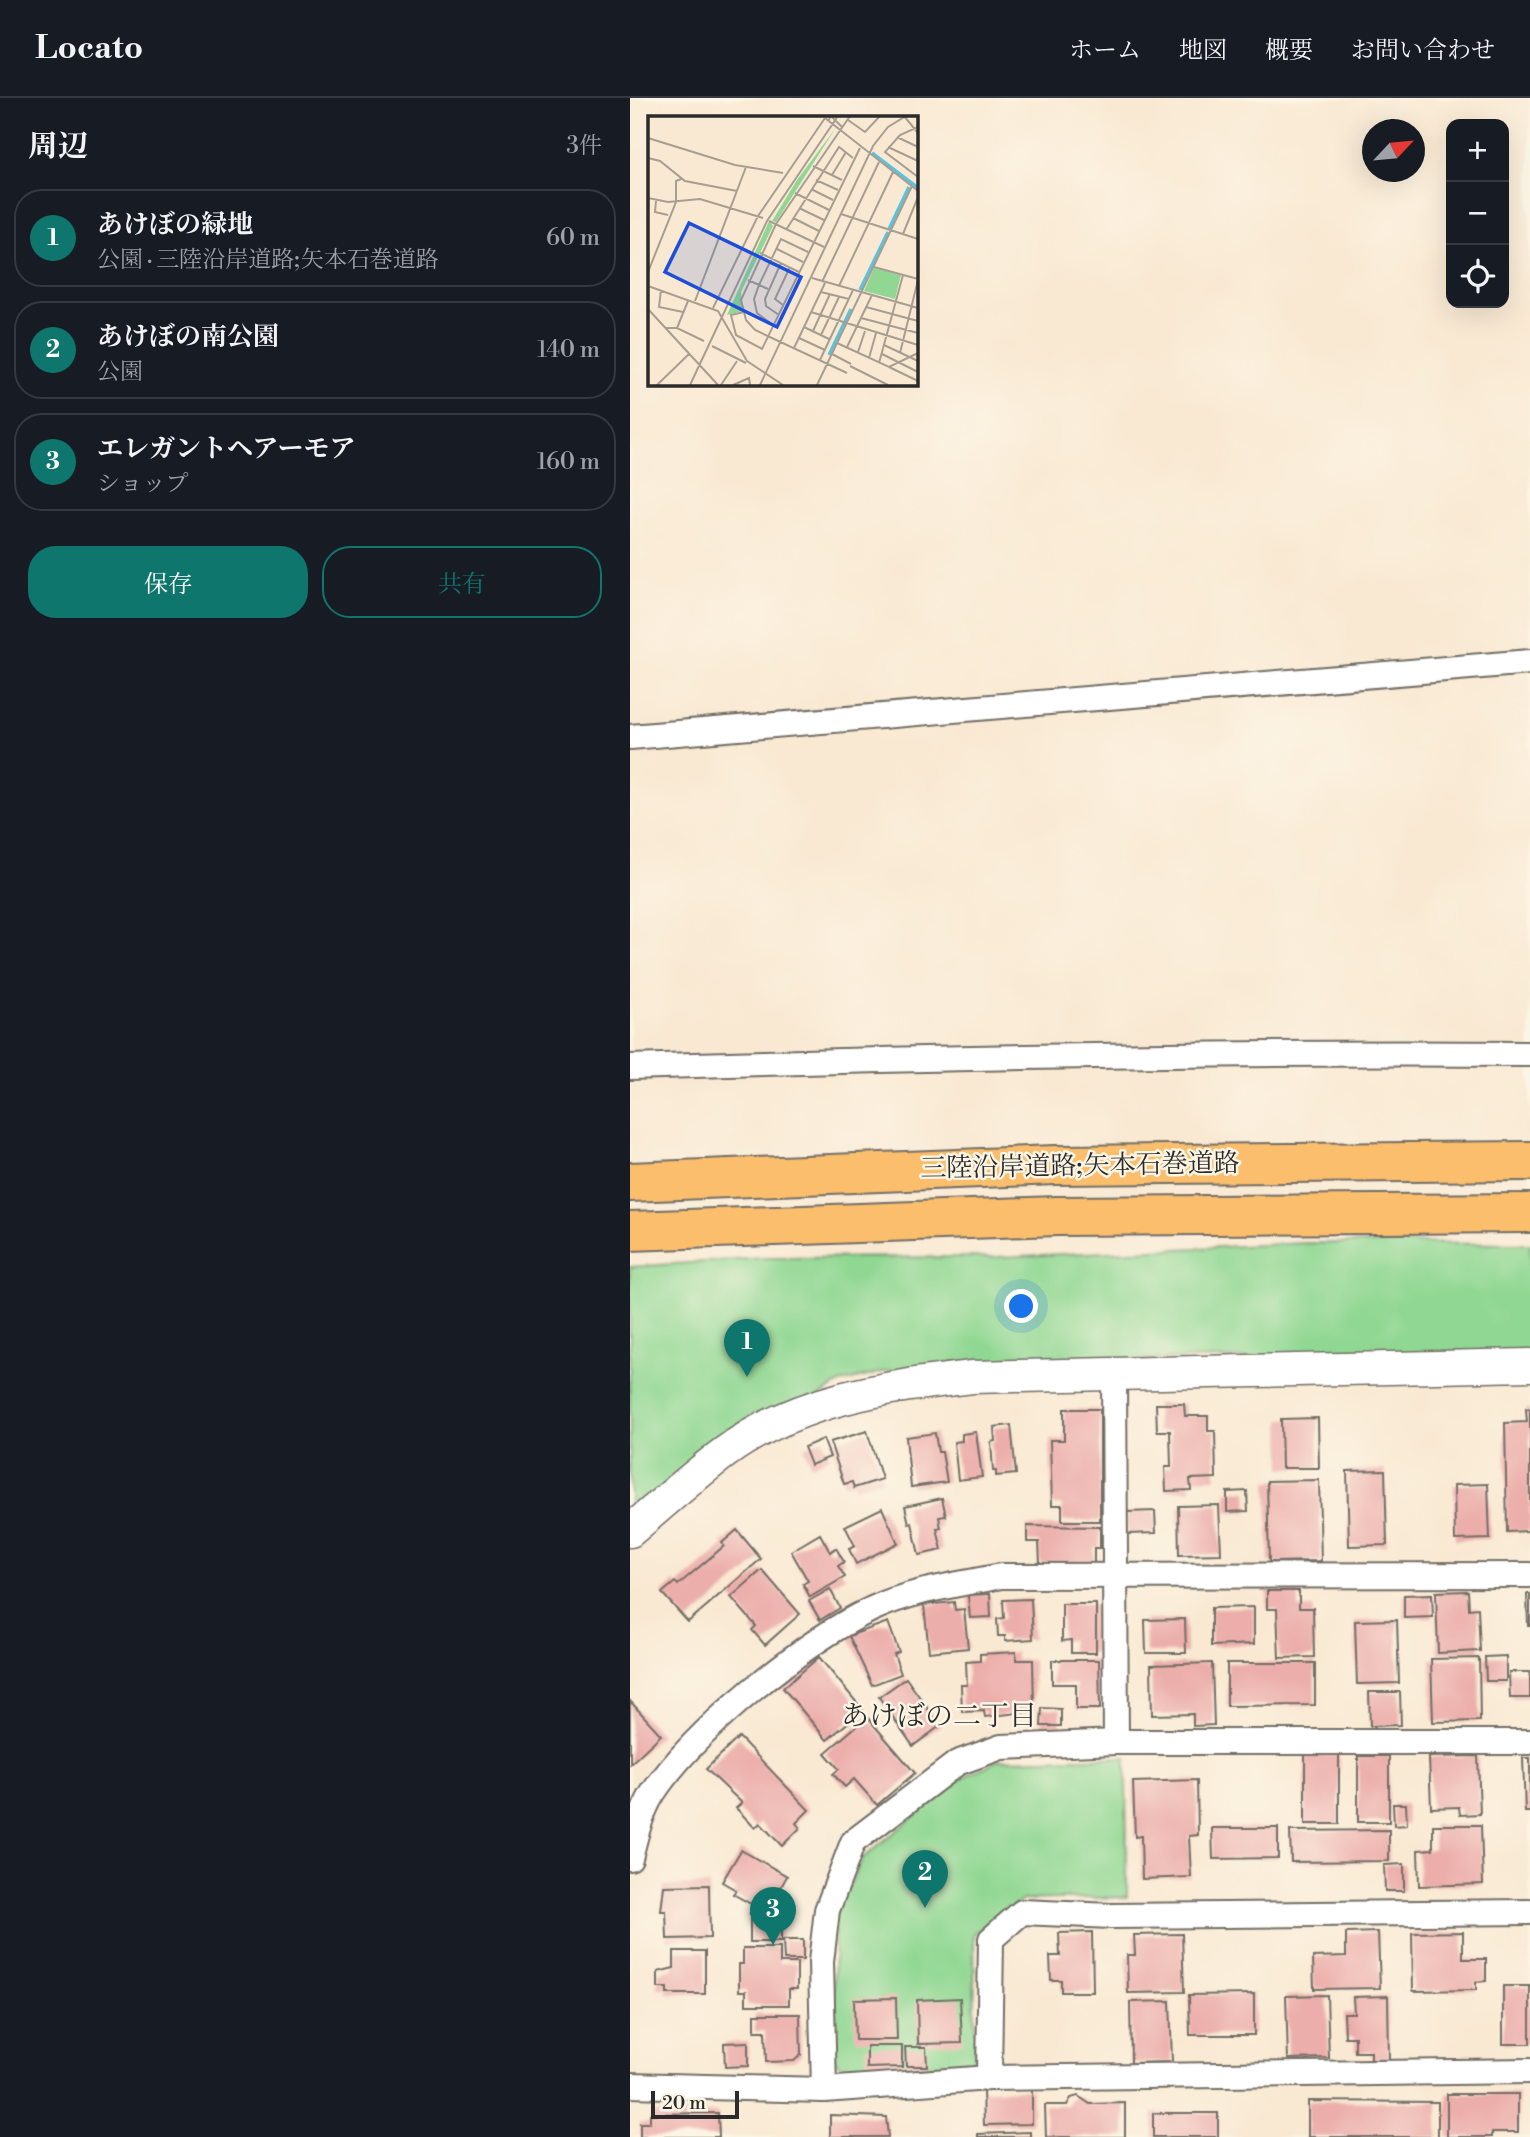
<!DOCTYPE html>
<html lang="ja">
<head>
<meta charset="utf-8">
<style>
	:root { --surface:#171b24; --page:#242831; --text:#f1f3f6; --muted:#9ea1a6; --line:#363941; --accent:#0f766e }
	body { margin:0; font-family:"Libre Bodoni","Noto Serif JP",serif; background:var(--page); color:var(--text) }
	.controls { position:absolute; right:21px; top:21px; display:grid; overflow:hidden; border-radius:14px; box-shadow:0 7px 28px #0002 }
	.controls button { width:63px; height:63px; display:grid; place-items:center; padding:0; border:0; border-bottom:2px solid var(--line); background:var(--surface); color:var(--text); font:35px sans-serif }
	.compass { position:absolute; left:732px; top:21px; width:63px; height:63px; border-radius:50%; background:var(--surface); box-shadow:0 7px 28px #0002; rotate:64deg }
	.scale { position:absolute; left:21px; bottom:18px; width:88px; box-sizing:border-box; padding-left:7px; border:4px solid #2b2b2b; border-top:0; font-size:19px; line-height:24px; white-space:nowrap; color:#2b2b2b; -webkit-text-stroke:5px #fcf5e5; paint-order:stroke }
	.you { position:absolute; left:392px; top:1209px; width:24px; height:24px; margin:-18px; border:5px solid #fff; border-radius:50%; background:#1a73e8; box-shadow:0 0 0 10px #1a73e833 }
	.badge { display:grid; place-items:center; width:46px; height:46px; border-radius:50%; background:var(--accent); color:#fff; font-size:23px; font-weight:700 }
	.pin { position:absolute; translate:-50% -58px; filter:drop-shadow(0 2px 4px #0008) }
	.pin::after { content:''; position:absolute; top:37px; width:24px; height:21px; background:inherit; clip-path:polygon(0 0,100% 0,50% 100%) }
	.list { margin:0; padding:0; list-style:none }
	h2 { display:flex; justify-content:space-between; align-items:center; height:91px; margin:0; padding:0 28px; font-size:30px }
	h2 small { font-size:23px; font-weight:400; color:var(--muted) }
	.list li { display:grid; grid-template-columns:46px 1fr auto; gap:21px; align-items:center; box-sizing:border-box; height:98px; margin:0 14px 14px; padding:0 14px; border:2px solid var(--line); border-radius:28px }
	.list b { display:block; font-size:26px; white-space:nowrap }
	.list p { margin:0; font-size:23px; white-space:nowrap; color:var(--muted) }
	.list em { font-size:23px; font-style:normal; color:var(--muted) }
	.actions { display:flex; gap:14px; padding:21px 28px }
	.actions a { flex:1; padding:16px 0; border:2px solid var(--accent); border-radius:28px; text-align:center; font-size:24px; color:var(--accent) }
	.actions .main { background:var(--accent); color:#fff }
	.icon { flex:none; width:38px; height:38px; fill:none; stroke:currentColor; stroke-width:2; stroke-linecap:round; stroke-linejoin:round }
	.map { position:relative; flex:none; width:900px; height:2039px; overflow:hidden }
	header { display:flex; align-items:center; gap:42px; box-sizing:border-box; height:98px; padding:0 35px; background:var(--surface); border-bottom:2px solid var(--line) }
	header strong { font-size:33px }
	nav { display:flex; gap:38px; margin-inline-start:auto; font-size:24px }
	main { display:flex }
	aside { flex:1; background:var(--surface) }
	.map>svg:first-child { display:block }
	.green { fill:#8fd792; stroke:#5d815e; stroke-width:2 }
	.building { fill:#ecaeab }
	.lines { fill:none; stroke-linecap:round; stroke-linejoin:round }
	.minor-casing { stroke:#736e66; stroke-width:28 }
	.tertiary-casing { stroke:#736e66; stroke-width:35 }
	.motorway-casing { stroke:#736e66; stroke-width:42 }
	.minor { stroke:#fff; stroke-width:24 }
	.tertiary { stroke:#fff; stroke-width:32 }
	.motorway { stroke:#fabe6d; stroke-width:38 }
	.labels { text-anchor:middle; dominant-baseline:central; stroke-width:5; stroke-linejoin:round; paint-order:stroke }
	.street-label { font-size:26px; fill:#2b2b2b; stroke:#fcf5e5 }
	.neighbourhood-label { font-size:28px; fill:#2b2b2b; stroke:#fcf5e5 }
	.inset-river { fill:none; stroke:#5dc2db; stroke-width:3.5 }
	.inset-road { fill:none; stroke:#a79d90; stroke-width:2 }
	.view { fill:#1d4ed8; fill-opacity:0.15; stroke:#1d4ed8; stroke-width:3.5 }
	.inset-edge { fill:none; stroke:#2b2b2b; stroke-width:3.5 }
</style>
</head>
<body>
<header>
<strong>Locato</strong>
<nav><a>ホーム</a><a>地図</a><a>概要</a><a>お問い合わせ</a></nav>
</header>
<main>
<aside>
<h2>周辺<small>3件</small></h2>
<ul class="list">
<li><span class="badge">1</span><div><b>あけぼの緑地</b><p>公園 · 三陸沿岸道路;矢本石巻道路</p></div><em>60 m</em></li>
<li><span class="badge">2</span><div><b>あけぼの南公園</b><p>公園</p></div><em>140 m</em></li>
<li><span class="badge">3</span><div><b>エレガントヘアーモア</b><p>ショップ</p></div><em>160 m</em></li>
</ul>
<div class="actions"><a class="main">保存</a><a>共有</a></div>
</aside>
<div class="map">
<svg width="900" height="2039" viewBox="0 0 900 2039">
	<rect width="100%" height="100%" fill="#fcf5e5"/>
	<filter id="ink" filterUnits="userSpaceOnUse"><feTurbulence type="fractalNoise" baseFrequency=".0143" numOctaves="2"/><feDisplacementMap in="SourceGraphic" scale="14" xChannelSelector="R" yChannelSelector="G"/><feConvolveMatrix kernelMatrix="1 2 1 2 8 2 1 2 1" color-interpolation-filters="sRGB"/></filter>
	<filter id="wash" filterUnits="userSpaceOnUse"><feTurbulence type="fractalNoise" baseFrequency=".00686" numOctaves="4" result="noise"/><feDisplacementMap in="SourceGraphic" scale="28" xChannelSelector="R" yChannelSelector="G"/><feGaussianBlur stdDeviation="1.57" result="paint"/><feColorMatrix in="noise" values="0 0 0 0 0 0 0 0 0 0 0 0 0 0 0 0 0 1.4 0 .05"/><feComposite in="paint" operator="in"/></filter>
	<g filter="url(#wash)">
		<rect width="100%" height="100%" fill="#f9e9d3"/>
		<!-- green -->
		<g class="green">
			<polygon points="676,1145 900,1146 900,1255 326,1265 257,1273 210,1285 0,1417 0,1169 134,1160 367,1159"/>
			<polygon points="496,1659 497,1799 393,1802 344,1835 345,1958 336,1969 215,1971 203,1961 205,1817 233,1760 331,1680 369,1662"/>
		</g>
		<g id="blocks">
			<!-- building -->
			<g class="building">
				<polygon points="526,1306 554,1306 555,1318 578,1318 578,1333 585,1333 586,1380 560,1381 561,1392 536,1393 535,1369 541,1369 540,1333 527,1333"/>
				<polygon points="434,1311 470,1311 470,1423 432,1423 432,1407 422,1407 420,1342 434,1342"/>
				<polygon points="896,1311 900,1311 900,1433 877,1434 875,1325 897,1324"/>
				<polygon points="688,1320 689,1370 652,1370 651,1321"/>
				<polygon points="381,1327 386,1376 366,1378 366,1373 363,1373 361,1344 365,1343 364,1329"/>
				<polygon points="237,1333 252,1381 224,1390 222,1384 214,1386 200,1344"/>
				<polygon points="346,1334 352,1379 328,1382 324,1344 332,1343 332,1336"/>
				<polygon points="305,1335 308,1354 312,1354 317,1384 281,1389 276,1339"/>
				<polygon points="193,1341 200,1359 181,1367 174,1349"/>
				<polygon points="755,1372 757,1447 719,1448 717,1373"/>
				<polygon points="689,1382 691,1463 639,1464 637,1383"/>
				<polygon points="858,1386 860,1441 825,1442 824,1387"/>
				<polygon points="617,1393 618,1413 597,1414 597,1394"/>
				<polygon points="312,1400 316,1418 309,1419 311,1430 307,1431 312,1452 289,1457 282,1425 279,1426 275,1408"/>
				<polygon points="589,1407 591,1456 549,1457 548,1408"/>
				<polygon points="252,1410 268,1445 226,1466 219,1451 225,1448 215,1428"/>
				<polygon points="525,1413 526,1435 497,1436 497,1414"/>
				<polygon points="397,1428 470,1429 470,1450 464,1450 464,1466 410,1465 409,1444 397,1444"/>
				<polygon points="107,1432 131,1461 58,1524 32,1495 45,1484 48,1487 94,1448 92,1445"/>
				<polygon points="190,1436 200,1454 206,1450 214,1464 208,1468 215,1479 180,1499 173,1486 178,1483 161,1453"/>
				<polygon points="132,1472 170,1516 135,1547 122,1532 126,1528 101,1499"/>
				<polygon points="200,1491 210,1510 190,1522 179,1503"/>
				<polygon points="637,1493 669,1493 669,1510 683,1510 684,1559 649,1560 647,1511 637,1511"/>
				<polygon points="838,1493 839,1511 848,1510 850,1553 808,1555 806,1494"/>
				<polygon points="360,1496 361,1519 340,1520 338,1497"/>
				<polygon points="802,1496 803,1519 774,1520 774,1497"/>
				<polygon points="897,1496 900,1496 900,1528 898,1528"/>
				<polygon points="401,1501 403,1541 375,1543 375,1538 368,1538 367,1521 374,1520 373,1502"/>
				<polygon points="324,1504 325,1512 334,1511 338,1550 299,1554 294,1507"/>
				<polygon points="432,1506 466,1506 466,1555 441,1555 441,1542 432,1543"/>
				<polygon points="624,1509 624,1546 581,1548 581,1510"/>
				<polygon points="555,1521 556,1555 516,1555 515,1522"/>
				<polygon points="767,1522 769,1585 727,1586 725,1523"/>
				<polygon points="258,1524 269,1554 264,1556 271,1576 242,1587 219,1538"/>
				<polygon points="386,1554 386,1562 403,1562 404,1613 355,1619 354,1613 332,1614 331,1587 337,1587 336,1564 350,1563 350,1556"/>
				<polygon points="876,1558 876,1583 856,1583 855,1559"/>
				<polygon points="189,1559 233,1612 197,1642 153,1590"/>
				<polygon points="849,1560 850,1623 803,1624 801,1561"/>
				<polygon points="422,1562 469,1562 470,1611 446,1611 446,1586 422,1586"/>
				<polygon points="582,1565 584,1627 563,1628 563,1616 522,1617 521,1567"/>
				<polygon points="597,1565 685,1565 685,1607 597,1608"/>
				<polygon points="879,1574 900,1574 900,1600 880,1600"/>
				<polygon points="276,1580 310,1628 283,1648 249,1599"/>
				<polygon points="739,1594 770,1594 771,1627 740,1628"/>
				<polygon points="0,1603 31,1637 0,1666"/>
				<polygon points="412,1610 431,1611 431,1628 411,1628"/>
				<polygon points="237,1619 285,1675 247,1707 224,1681 215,1689 203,1676 209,1671 195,1655"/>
				<polygon points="109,1639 179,1712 166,1725 170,1730 152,1748 130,1725 125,1730 106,1710 112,1705 76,1671"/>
				<rect x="675" y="1657" width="34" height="69"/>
				<rect x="728" y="1658" width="31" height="66"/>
				<polygon points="848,1658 850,1716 830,1717 829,1709 801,1710 799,1659"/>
				<polygon points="893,1660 900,1660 900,1714 895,1714"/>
				<polygon points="567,1682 568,1737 559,1738 561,1779 512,1781 511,1738 505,1739 503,1684"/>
				<polygon points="763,1706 776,1706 777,1727 764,1728"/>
				<polygon points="803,1727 851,1727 853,1786 789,1788 788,1752 803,1751"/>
				<polygon points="582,1730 648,1730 648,1760 583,1761"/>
				<polygon points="759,1732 759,1763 661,1764 660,1733"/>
				<polygon points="111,1752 157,1778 137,1815 103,1796 106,1792 92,1784"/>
				<polygon points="774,1766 774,1793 755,1793 754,1767"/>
				<polygon points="79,1787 80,1840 37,1841 36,1813 31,1813 34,1788"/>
				<rect x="120" y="1815" width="31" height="29"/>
				<polygon points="462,1834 463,1894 431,1894 431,1882 421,1882 420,1858 430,1858 429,1835"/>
				<polygon points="748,1834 750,1890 684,1891 683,1859 716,1858 716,1835"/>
				<polygon points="833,1834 833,1861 856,1861 856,1883 846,1884 846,1892 783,1893 782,1835"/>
				<polygon points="552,1836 554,1894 498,1895 497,1857 505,1857 504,1837"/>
				<polygon points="153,1842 173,1842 173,1862 154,1862"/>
				<polygon points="113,1850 150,1850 150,1865 167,1865 167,1891 159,1891 159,1907 116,1907 116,1893 109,1893 109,1866 113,1866"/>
				<polygon points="44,1853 75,1853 75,1896 37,1896 37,1890 28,1890 28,1874 44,1870"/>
				<rect x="873" y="1888" width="27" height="58"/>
				<polygon points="624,1896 624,1937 560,1937 559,1897"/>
				<polygon points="697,1897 699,1960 658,1961 656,1898"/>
				<polygon points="758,1898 759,1963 741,1963 741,1954 725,1954 725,1939 715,1939 714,1915 724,1915 723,1899"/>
				<polygon points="266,1900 267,1942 225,1942 224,1901"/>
				<polygon points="330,1900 332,1945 288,1946 287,1902"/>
				<polygon points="540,1903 542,1964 501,1965 500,1904"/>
				<polygon points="125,1916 170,1916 171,1957 164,1963 136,1964 135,1933 125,1933"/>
				<polygon points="118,1944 118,1968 95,1969 94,1945"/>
				<polygon points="237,1948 272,1948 272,1969 237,1970"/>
				<polygon points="275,1949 296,1949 297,1968 276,1968"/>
				<polygon points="402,1991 402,2026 354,2027 353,1992"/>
				<polygon points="817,1996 888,1996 888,2034 862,2034 862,2039 817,2039"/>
				<polygon points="448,1998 460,2006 495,2005 495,2039 416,2039 415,2007 437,2007 441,2000"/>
				<polygon points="678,2003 808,2004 808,2039 678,2039"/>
				<polygon points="88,2015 89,2039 10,2039 10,2025 20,2025 20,2016"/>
				<rect x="523" y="2015" width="65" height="24"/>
				<polygon points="200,2017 256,2019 258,2039 200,2039"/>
				<polygon points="400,2034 400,2039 348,2039 348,2036"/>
			</g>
		</g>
	</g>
	<g filter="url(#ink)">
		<use href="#blocks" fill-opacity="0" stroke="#736e66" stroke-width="2"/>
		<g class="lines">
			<defs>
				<g id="minor">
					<polyline points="0,639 900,564"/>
					<path d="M 0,969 C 300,959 600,954 900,956"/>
					<polyline points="484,1276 486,1644"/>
					<path d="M 0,1760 C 5,1739 11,1714 23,1695 C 64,1633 174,1543 242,1511 C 282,1492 327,1487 371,1478 L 900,1477"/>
					<polyline points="359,1980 361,1841 392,1814 481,1818 900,1814"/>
					<polyline points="0,1987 194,1992 359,1980 900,1973"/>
					<polyline points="194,1992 191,1864 197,1812 223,1744 327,1665 371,1649 486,1644 900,1644"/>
				</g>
				<path id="tertiary" d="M 0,1433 C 31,1407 62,1379 94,1355 C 167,1301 255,1289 342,1279 L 900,1267"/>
				<g id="motorway">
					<polyline points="0,1084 425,1067 900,1063"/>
					<polyline points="0,1133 427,1118 900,1115"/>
				</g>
			</defs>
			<!-- minor casing -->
			<use href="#minor" class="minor-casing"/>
			<!-- tertiary casing -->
			<use href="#tertiary" class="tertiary-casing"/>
			<!-- motorway casing -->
			<use href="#motorway" class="motorway-casing"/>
			<!-- minor -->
			<use href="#minor" class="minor"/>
			<!-- tertiary -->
			<use href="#tertiary" class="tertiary"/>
			<!-- motorway -->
			<use href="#motorway" class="motorway"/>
		</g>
	</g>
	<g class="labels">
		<!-- street labels -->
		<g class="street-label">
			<text transform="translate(450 1068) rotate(-1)">三陸沿岸道路;矢本石巻道路</text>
		</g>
		<!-- neighbourhood labels -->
		<g class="neighbourhood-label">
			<text x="309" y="1618">あけぼの二丁目</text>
		</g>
	</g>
	<!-- overview -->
	<g transform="translate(18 18)">
		<rect width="270" height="270" fill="#f9e9d3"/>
		<path d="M 187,13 L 128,106 L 124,105 L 149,64 ZM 121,105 L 125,110 L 93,176 L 95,195 L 79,199 ZM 226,152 L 253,159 L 247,183 L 216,175 Z" fill="#8fd792"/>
		<path class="inset-river" d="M 224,37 L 270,72M 241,113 L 261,71M 212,174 L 240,116M 181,239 L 203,193"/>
		<path class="inset-road" d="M 256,0 L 270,17M 177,2 L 270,75M 200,4 L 217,16 L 232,0M 180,5 L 183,0 L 194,11M 270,11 L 252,19 L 237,36 L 270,61M 249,21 L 270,31M 0,22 L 87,49 L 135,57M 240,31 L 270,45M 0,42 L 12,45 L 37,65 L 89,75M 165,50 L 194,64M 184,59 L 198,36M 168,64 L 190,74M 163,73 L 185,84M 147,77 L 181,94M 0,82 L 20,86 L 52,83 L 115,102M 8,85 L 7,96 L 20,99M 151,92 L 176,104M 193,98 L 270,123M 145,102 L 171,115M 121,105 L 176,131M 138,114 L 191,31 L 205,42M 255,118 L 270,81M 129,133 L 155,146M 112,137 L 151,156M 226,151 L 270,163M 0,156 L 28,86 L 28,65 L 33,63M 164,162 L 270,192M 100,164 L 120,173M 174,166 L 231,46M 0,170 L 70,195 L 99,245 L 135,269M 191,170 L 245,56M 13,174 L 11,191 L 35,196M 173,176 L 201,183M 47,185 L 98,51M 135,189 L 127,183 L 142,151M 218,191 L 270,205M 65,192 L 110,100 L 177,2M 0,193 L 70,269M 96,196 L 83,199 L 88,219 L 114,233 L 212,32M 163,196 L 270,229M 131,199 L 118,190 L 117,183 L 133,147M 213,202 L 270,217M 125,209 L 109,197 L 106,183 L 111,169 L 133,123 L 160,136M 156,211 L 181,223M 18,212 L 29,212 L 56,225M 29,212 L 40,185M 165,215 L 182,178M 173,219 L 191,181M 151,222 L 177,234M 189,227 L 241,251 L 270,237M 236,229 L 270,245M 64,230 L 98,247M 199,231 L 224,179M 146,232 L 177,167M 210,236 L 217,215M 252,237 L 270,164M 184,238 L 203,248M 234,238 L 270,256M 221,242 L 228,217M 172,244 L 205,174M 231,247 L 255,159M 202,250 L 240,269M 241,251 L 270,265M 199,257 L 107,214 L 98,204 L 93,184 L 128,108 L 202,0M 9,269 L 41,238M 42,269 L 119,105 L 190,0M 73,269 L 89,245M 85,269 L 101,262 L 102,269M 112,269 L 225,30 L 240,11 L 258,0M 169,269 L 264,70"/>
		<path class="view" d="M 41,107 L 153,161 L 129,211 L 17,156 Z"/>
		<rect width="270" height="270" class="inset-edge"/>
	</g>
</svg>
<div class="controls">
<button>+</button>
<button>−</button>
<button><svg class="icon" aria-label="locate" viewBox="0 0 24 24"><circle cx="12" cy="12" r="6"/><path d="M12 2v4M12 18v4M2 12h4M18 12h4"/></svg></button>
</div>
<svg class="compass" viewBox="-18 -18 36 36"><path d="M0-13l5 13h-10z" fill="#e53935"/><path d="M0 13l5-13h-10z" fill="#9ea1a6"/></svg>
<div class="scale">20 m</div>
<div class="you"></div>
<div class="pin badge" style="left:117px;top:1279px">1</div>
<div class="pin badge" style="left:295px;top:1810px">2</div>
<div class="pin badge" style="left:143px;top:1847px">3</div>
</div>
</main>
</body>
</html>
